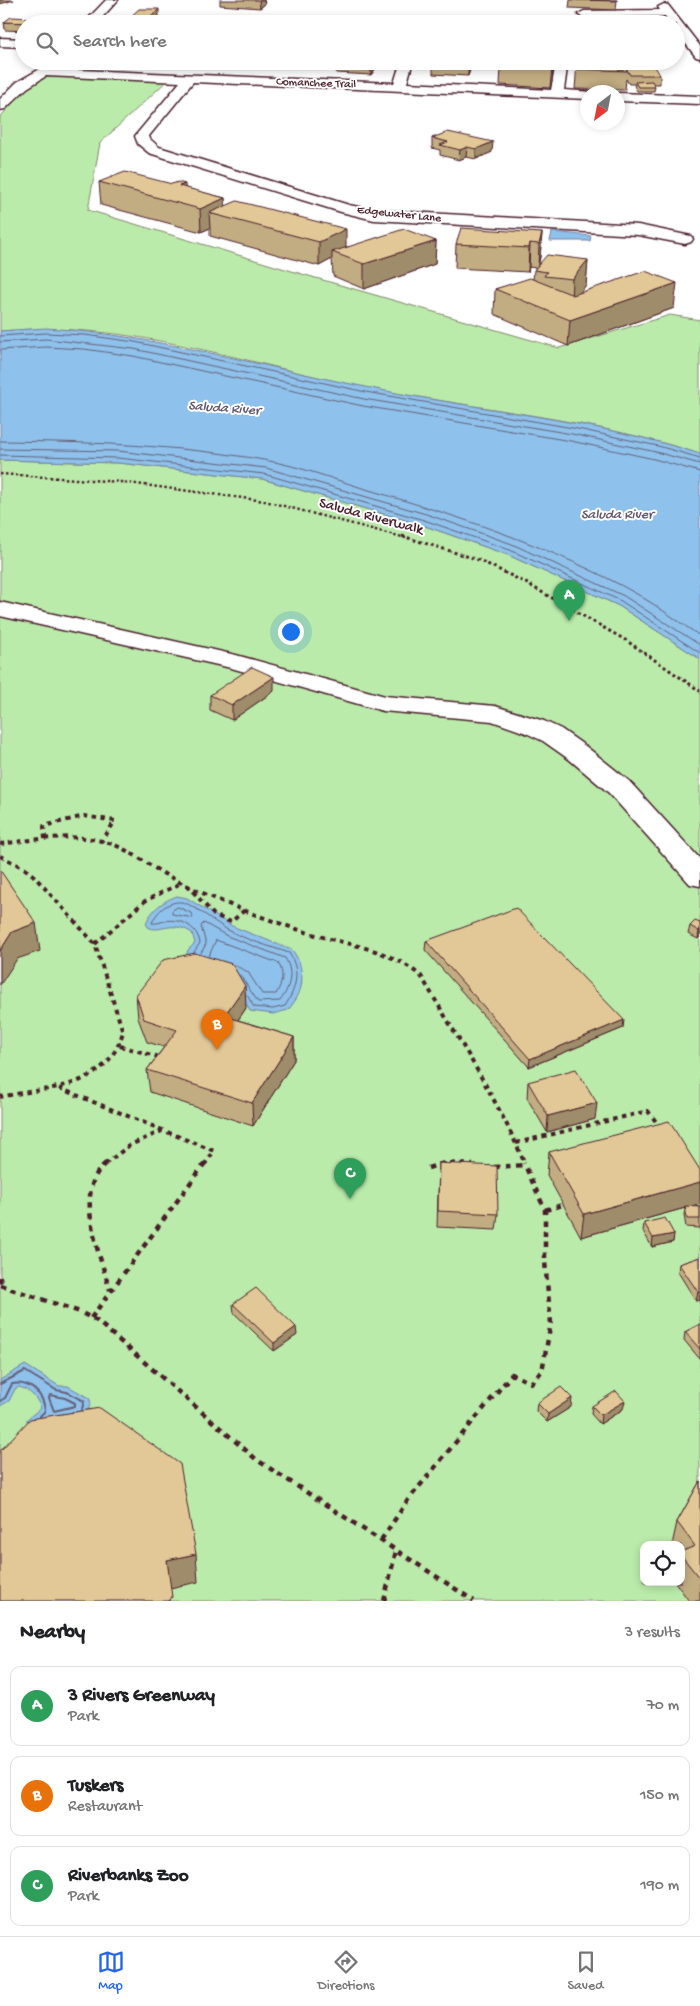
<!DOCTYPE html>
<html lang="en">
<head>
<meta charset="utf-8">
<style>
	:root { --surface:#fff; --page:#f2f2f2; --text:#202124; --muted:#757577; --line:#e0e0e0; --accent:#2563eb }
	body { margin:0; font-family:"Gochi Hand",sans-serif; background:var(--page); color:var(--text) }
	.controls { position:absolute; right:15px; bottom:15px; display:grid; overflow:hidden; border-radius:10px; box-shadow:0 2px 8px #0003 }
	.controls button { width:45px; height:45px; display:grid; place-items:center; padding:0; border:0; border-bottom:1px solid var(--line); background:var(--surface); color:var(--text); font:25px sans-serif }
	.compass { position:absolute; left:580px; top:85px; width:45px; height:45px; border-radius:50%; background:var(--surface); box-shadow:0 2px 8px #0003; rotate:212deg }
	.you { position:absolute; left:290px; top:631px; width:18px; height:18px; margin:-12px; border:4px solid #fff; border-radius:50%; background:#1a73e8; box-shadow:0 0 0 8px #1a73e833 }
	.badge { display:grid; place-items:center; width:32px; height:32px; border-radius:50%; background:var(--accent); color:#fff; font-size:16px; font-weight:700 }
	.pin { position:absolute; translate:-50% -41px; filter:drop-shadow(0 1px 2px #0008) }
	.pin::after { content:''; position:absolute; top:26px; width:18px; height:15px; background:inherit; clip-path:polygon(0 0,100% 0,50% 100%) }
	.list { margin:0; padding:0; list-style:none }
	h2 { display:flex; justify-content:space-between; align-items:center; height:65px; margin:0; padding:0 20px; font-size:21px }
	h2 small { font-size:16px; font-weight:400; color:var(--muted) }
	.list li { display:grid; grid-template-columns:32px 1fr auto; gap:15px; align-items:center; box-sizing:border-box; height:80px; margin:0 10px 10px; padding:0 10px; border:1px solid var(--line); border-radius:10px }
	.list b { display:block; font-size:19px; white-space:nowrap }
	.list p { margin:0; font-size:16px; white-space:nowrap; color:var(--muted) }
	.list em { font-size:16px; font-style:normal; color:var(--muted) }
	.icon { flex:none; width:28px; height:28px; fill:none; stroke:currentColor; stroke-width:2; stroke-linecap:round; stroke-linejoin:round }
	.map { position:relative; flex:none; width:700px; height:1601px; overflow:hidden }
	.search { position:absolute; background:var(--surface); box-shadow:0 2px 8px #0003; left:15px; right:15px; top:15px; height:55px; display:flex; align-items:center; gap:12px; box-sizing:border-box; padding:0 18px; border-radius:28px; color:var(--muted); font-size:19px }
	.sheet { height:335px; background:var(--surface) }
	nav { display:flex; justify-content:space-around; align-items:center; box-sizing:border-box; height:70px; border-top:1px solid var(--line); background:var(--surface); font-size:14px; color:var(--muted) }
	nav a { display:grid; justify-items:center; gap:2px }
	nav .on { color:var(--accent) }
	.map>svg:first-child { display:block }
	.green { fill:#baebaa; stroke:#82856a; fill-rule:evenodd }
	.water { fill:#8ec1eb; stroke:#73809e }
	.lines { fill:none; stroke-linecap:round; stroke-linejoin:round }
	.shore-far1 { stroke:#656078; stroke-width:1 }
	.shore { stroke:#656078; stroke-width:2 }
	.minor-casing { stroke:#4a1f2b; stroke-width:3 }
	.path-far3 { stroke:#4a1f2b; stroke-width:2.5; stroke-dasharray:2.5 2.5; stroke-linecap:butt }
	.path-far2 { stroke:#4a1f2b; stroke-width:3; stroke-dasharray:3 3; stroke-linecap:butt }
	.path-far1 { stroke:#4a1f2b; stroke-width:4; stroke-dasharray:4.5 4.5; stroke-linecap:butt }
	.path { stroke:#4a1f2b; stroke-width:4.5; stroke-dasharray:5.5 5.5; stroke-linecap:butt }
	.minor { fill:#fff; fill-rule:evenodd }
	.wall { fill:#c2ac82; stroke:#4a1f2b }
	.shaded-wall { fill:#9e8c6a; stroke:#4a1f2b }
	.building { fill:#e2c897; stroke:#4a1f2b }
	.labels { text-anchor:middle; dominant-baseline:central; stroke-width:4; stroke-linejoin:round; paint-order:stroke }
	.far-street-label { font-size:12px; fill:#4a1f2b; stroke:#fff }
	.far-water-label { font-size:14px; font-style:italic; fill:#62586e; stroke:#fff }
	.street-label { font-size:15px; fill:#4a1f2b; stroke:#fff }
</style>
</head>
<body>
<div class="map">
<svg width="700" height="1601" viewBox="0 0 700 1601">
	<rect width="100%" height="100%" fill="#fff"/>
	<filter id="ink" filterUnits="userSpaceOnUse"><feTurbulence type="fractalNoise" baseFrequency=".02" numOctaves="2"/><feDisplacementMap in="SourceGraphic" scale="10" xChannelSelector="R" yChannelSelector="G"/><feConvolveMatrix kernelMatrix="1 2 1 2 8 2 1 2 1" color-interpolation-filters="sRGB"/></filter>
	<g filter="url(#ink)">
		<!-- green -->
		<g class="green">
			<path d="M 42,71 L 170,78 L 100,143 L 88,210 L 295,272 L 559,348 L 670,315 L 700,320 L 700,454 C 592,419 478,409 367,388 C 247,364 125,319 0,331 L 0,117 Z"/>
			<path d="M 0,460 L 118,463 L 262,479 L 422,525 L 508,555 L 619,606 L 700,659 L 700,1601 L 0,1601 ZM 644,1545 L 681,1545 L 681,1582 L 644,1582 Z"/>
		</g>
		<!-- water -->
		<g class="water">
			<polygon points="552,232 591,236 590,241 550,241"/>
			<path d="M 46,328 C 155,335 259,366 366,387 C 477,410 592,419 700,454 L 700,659 L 619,606 L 508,555 L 422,525 L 262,479 L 118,463 L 0,460 L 0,331 Z"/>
			<path d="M 177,896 L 187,898 L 232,926 L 292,950 C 301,960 305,980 299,993 C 297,999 292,1005 288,1010 L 273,1014 L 250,1011 L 235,985 L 185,959 L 188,950 L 195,943 L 192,933 C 171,919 160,934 148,927 L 146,923 C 152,909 163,901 177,896 Z"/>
			<path d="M 25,1365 L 59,1386 L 68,1386 L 89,1398 L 91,1403 L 87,1412 L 27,1422 L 27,1419 L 41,1408 C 37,1398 30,1390 19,1387 L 15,1389 L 9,1401 L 0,1406 L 0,1380 Z"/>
		</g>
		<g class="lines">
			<!-- shore-far1 -->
			<g class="shore-far1">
				<polyline points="0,336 46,333 85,335 135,342 366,392 573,428 658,446 700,458"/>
				<polyline points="0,342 46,339 134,349 364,399 572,434 656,452 700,464"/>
				<polyline points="0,350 46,347 84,349 133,356 363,406 571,441 654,459 700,472"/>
				<path d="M 0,441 C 88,442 177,445 264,460 C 300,466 335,480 369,490 C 461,517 553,547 637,594 C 659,607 679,622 700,636"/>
				<polyline points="0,449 118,451 266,468 426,514 512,544 624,596 700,645"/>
				<polyline points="0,455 118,458 264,474 424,520 510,550 621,601 700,653"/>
				<polygon points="178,907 191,913 193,918 172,914 172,911"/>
				<path d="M 194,952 L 200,943 C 197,926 181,918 164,921 C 160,922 157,924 152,923 C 156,912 168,901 181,902 C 192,903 217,924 228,930 C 246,940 269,946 289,953 C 301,971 296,989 285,1006 L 273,1009 L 254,1007 L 247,995"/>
				<path d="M 201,953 L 206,944 L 201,926 L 204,923 L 227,936 L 285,958 C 294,972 290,988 280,1001 L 258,1002 L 240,975"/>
				<path d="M 209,956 L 216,940 L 278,963 C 285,973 282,984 276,994 L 262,994 L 248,972 L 234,965"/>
			</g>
			<!-- shore -->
			<g class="shore">
				<polyline points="0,1384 25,1371 56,1390 67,1392 84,1401 82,1409"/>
				<polygon points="50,1395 65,1398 75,1403 75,1406 54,1411 49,1398"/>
				<path d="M 0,1401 L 5,1398 L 12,1384 C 29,1381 44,1393 45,1411 L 40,1416"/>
			</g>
			<defs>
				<g id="minor">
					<polygon points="106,0 118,0 96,24 83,24"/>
					<path d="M 664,4 L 668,5 L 700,46 L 700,58 L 696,57 L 676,31 L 676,24 L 610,24 L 580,16 L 578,14 L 584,11 L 660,10 L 658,7 ZM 665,16 L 667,19 L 611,17 Z"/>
					<polygon points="0,38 24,39 24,47 0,46"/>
					<polygon points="47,61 60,61 54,69 394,83 401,61 413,61 407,83 551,90 555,68 561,64 565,65 567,68 564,90 593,92 588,92 588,99 193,82 149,136 150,139 159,147 349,205 374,210 638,225 691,236 693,239 691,242 685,244 638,235 374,220 341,212 149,153 138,144 135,136 180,82 46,76 27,88 5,109 0,110 0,99 17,82 40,69"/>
					<polygon points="618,93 700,96 700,104 618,101"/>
					<polygon points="0,602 236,655 385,696 495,706 544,721 561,729 588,748 629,781 700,859 700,886 690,884 609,793 570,760 543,741 526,733 492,721 383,711 231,668 0,616"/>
				</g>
			</defs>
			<!-- minor casing -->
			<use href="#minor" class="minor-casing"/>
			<!-- path-far3 -->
			<polyline class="path-far3" points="0,474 121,482 265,501 406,538"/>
			<!-- path-far2 -->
			<polyline class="path-far2" points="402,536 479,560 524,582 627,641 700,691"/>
			<!-- path-far1 -->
			<g class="path-far1">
				<polyline points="45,839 44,826 84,816 115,821 102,841"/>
				<path d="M 0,844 C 33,840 69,833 102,841 C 128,847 148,866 172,878 C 214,900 264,919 309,933 C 350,946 386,947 421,976 C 457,1037 497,1098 525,1164"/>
				<path d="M 0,856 L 24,868 L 33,875 L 95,944 L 123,1032 C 105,1092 49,1086 0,1097"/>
				<polyline points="187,885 214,915 231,922 246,909"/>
				<polyline points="95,944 145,901 181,883"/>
				<polyline points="120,1046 159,1057"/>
				<polyline points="59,1088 214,1151 205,1164"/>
				<polyline points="516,1143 648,1111 660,1127"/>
				<polyline points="105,1164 130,1145 162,1131"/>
				<polyline points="441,1164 456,1164"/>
			</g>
			<!-- path -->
			<g class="path">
				<path d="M 106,1163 C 102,1166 98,1171 96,1175 C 79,1205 101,1259 110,1290"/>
				<polyline points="494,1167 526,1165"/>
				<polyline points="428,1168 444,1163 473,1165"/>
				<polyline points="545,1210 566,1204"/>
				<polyline points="0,1277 1,1286"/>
				<polyline points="0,1285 80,1312 97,1321 257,1460 474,1601"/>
				<polyline points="91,1318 205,1163"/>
				<polyline points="381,1540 408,1500 512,1374 531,1383 542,1371 551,1323 545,1262 545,1210 524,1163"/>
				<polyline points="384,1601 396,1551"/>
			</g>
			<!-- minor -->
			<use href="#minor" class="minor"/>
		</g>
		<!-- wall -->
		<g class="wall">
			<polygon points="220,0 264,0 265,4 260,8 220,5"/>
			<polygon points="570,0 617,0 616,10 569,8"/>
			<polygon points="159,18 153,24 128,24 128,19"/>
			<polygon points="4,22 60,24 24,24 24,31 5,30"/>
			<polygon points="79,61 130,61 130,62 123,68 79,66"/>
			<polygon points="336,61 381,61 371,75 336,73"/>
			<polygon points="433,61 473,61 468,76 433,74"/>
			<polygon points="594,61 617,61 617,64 626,65 625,61 650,61 650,65 660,75 660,84 654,84 655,87 654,91 637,91 634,86 635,84 629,84 626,79 625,90 575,89 577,63 593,63"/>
			<polygon points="554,62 552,82 550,88 500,85 501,65"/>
			<polygon points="432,138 492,152 476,159 466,157 459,160 440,155 440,150 432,148"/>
			<polygon points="99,182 185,188 225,198 225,206 346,247 436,241 435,264 364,289 333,276 332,259 319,266 210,236 210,228 201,232 101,205"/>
			<polygon points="542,233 540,257 538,265 588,260 586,285 579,293 674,308 568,346 494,314 495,289 533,279 534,270 536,268 529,267 528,272 455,268 456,244"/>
			<polygon points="274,691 232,720 210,710 210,695"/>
			<polygon points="700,923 700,936 698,939 688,934 690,926"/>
			<polygon points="426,941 623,1028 529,1067 425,950"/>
			<polygon points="136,995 246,1008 238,1020 294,1037 294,1060 253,1126 150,1092 147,1070 164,1047 147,1042 138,1018"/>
			<polygon points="528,1082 595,1119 547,1132 527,1098"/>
			<polygon points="549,1152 700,1204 691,1207 700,1207 700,1228 686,1227 684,1215 685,1208 581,1237 547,1175"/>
			<polygon points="439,1163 498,1214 496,1230 437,1227"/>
			<polygon points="644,1223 674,1234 673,1242 652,1247 643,1231"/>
			<polygon points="700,1257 700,1300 696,1301 678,1272 679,1264"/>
			<polygon points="233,1304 297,1335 274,1351 234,1313"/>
			<polygon points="700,1324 700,1358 699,1358 684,1340 685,1332"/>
			<polygon points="537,1403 571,1407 547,1422 536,1411"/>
			<polygon points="592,1406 623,1409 600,1424 591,1414"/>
			<polygon points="700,1481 700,1601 689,1601 675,1582 681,1582 681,1545 672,1545 677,1522"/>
		</g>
		<!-- shaded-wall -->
		<g class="shaded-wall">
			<polygon points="0,0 14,0 0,4"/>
			<polygon points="259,0 264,0 265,4 260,8"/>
			<polygon points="159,9 159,18 153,24 148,24 148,20"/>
			<polygon points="59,19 60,24 54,24"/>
			<polygon points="123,61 130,61 130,62 123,68"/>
			<polygon points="371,61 381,61 371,75"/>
			<polygon points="468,61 473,61 468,76"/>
			<polygon points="554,62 552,82 550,88 552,68"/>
			<polygon points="493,142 492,152 476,159 476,149"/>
			<polygon points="467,147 466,157 459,160 460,150"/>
			<polygon points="185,184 186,205 179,186"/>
			<polygon points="225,198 226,217 209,213 210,228 201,232 200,209"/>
			<polygon points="346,229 346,253 332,252 332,259 319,266 319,242"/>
			<polygon points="542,233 540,257 538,268 539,244"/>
			<polygon points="436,241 435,264 364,289 364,264"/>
			<polygon points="530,243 529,267 528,272 529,248"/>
			<polygon points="588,260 586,285 571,304 572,279"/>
			<polygon points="677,283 674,308 568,346 570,320"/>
			<polygon points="274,677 274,691 232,720 232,705"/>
			<polygon points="36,923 40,951 17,959 0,985 0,951 12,932"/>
			<polygon points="700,930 700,936 698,939 699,931"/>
			<polygon points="245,986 246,1008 226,1038 224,1016"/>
			<polygon points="624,1020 623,1028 529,1067 530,1059"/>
			<polygon points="294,1037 294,1060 253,1126 252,1103"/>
			<polygon points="597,1103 595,1119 547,1132 548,1116"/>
			<polygon points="700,1182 700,1204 685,1208 685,1206 685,1208 581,1237 584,1214"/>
			<polygon points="674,1234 673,1242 652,1247 653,1238"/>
			<polygon points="698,1292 700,1292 700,1300 696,1301"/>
			<polygon points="296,1327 297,1335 274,1351 274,1343"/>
			<polygon points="572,1398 571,1407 547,1422 548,1414"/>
			<polygon points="625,1401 623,1409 600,1424 601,1415"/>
			<polygon points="196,1554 198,1582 170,1588 167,1560"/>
		</g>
		<!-- building -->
		<g class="building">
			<polygon points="577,0 617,0 617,1"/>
			<polygon points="139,9 159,9 148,20 128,19"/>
			<polygon points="11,17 59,19 54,24 4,22"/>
			<polygon points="494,21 557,24 493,24"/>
			<polygon points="503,61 540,61 554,62 552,68 501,65"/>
			<polygon points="594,61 616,61 616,62"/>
			<polygon points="577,63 627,65 627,71 576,69"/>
			<polygon points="627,65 654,65 660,75 630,75 627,70"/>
			<polygon points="652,81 655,87 638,87 635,82"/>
			<polygon points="448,132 493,142 476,149 467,147 460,150 440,145 448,142 432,138"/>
			<polygon points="125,172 172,184 178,182 185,184 179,186 225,198 200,209 99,182"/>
			<polygon points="237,201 346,229 319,242 209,213"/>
			<polygon points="461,228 542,233 539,244 530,243 529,248 456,244"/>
			<polygon points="404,229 436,241 364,264 332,252"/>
			<polygon points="547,255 588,260 572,279 544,276 547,272 534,270"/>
			<polygon points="645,271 677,283 570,320 495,289 530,278 573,295"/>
			<polygon points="252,667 274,677 232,705 210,695"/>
			<polygon points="0,870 36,923 12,932 0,951"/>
			<polygon points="516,908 624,1020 530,1059 426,941"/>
			<polygon points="695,921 700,923 700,930 699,931 690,926"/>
			<polygon points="195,953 232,964 245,986 224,1016 294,1037 252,1103 147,1070 177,1030 144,1019 136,995 163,960"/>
			<polygon points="576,1069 597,1103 548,1116 528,1082"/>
			<polygon points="669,1121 700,1170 700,1182 584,1214 549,1152"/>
			<polygon points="439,1163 497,1166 498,1214 438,1211"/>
			<polygon points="685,1206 700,1207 700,1219 687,1219"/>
			<polygon points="665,1218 674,1234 653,1238 644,1223"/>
			<polygon points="700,1257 700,1292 698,1292 679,1264"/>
			<polygon points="256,1288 296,1327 274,1343 233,1304"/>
			<polygon points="700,1324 700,1349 685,1332"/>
			<polygon points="561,1387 572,1398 548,1414 537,1403"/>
			<polygon points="616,1391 625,1401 601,1415 592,1406"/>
			<polygon points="100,1408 180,1464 196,1554 167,1560 172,1597 169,1601 0,1601 0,1451 30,1419"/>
			<polygon points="700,1481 700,1579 681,1555 681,1552 695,1546 677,1522"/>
		</g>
	</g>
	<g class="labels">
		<!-- far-street labels -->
		<g class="far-street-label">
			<text transform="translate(316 84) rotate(2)">Comanchee Trail</text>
			<text transform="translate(399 215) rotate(6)">Edgewater Lane</text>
		</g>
		<!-- far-water labels -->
		<g class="far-water-label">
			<text transform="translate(224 409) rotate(4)">Saluda River</text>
			<text x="617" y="515">Saluda River</text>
		</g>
		<!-- street labels -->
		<g class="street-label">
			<text transform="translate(371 517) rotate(15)">Saluda Riverwalk</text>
		</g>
	</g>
</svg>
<div class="controls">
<button><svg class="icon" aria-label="locate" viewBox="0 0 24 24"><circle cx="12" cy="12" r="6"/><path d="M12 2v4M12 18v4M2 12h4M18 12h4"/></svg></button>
</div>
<svg class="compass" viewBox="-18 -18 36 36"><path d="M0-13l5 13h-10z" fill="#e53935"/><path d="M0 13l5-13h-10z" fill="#757577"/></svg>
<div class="you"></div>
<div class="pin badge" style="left:569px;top:621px;background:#2e9e5b">A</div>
<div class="pin badge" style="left:217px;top:1050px;background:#e8710a">B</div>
<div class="pin badge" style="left:350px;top:1199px;background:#2e9e5b">C</div>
<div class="search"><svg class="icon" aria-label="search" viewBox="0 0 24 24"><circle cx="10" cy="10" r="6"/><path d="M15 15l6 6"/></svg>Search here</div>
</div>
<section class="sheet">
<h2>Nearby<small>3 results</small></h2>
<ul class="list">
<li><span class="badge" style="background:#2e9e5b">A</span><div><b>3 Rivers Greenway</b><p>Park</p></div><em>70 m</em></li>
<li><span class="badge" style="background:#e8710a">B</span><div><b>Tuskers</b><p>Restaurant</p></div><em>150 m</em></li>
<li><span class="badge" style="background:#2e9e5b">C</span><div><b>Riverbanks Zoo</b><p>Park</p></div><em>190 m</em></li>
</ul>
</section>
<nav>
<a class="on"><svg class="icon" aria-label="map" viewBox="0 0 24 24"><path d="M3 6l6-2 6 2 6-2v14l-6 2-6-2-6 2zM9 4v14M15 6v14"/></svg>Map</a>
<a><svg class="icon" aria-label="directions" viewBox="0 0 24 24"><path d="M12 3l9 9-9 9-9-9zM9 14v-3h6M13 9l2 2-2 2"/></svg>Directions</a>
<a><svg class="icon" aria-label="saved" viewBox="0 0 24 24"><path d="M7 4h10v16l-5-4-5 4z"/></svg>Saved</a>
</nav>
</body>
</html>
